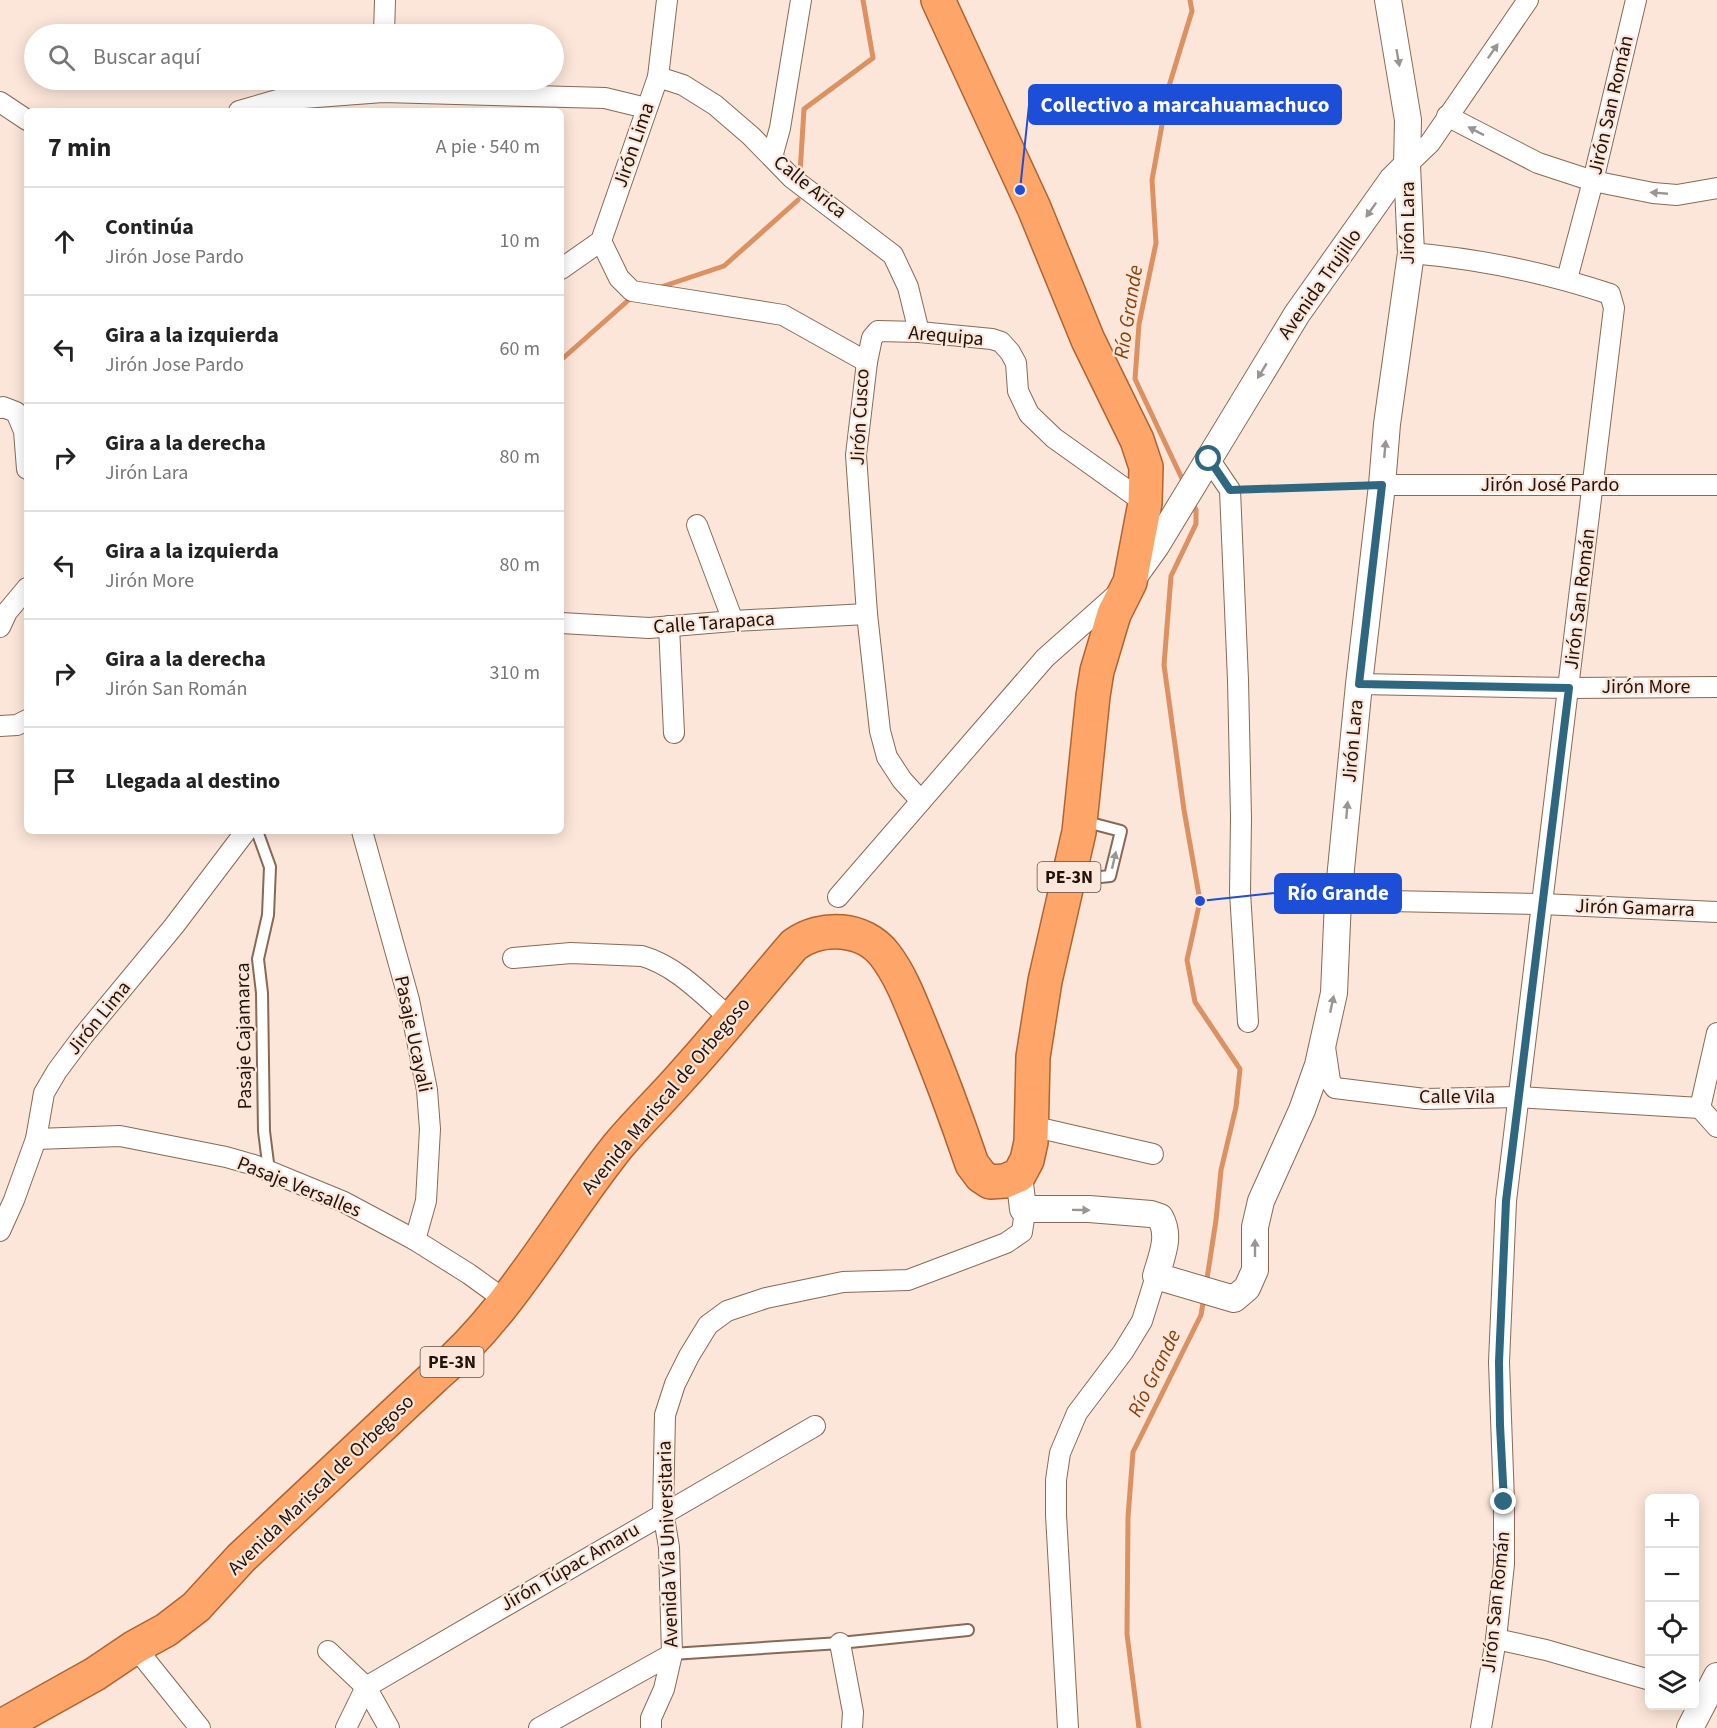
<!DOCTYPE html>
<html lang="es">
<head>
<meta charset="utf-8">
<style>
	:root { --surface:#fff; --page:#f2f2f2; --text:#222; --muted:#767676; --line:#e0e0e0 }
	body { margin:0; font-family:"Source Sans 3",sans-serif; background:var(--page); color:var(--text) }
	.controls { position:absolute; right:18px; bottom:18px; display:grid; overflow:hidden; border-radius:9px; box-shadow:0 3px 15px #0003 }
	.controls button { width:54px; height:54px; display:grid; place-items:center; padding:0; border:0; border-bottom:2px solid var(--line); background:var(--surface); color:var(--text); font:30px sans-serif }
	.stop { position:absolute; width:18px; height:18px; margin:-14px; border:4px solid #2f6680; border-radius:50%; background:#fff }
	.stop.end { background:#2f6680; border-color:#fff; box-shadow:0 2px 6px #0008 }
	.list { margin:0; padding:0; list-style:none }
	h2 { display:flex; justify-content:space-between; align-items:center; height:78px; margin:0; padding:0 24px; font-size:26px }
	h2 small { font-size:20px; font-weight:400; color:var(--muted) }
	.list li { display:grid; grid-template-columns:39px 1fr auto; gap:18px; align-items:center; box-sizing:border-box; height:108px; padding:0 24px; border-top:2px solid var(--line) }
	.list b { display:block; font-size:22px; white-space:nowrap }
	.list p { margin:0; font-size:20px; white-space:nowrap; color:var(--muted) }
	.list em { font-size:20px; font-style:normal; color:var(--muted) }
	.icon { flex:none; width:33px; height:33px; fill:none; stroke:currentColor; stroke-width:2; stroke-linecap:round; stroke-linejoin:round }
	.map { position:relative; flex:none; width:1717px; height:1728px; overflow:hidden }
	.search { position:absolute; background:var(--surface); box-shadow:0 3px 15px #0003; left:24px; top:24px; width:540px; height:66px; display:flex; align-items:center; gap:15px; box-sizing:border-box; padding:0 21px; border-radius:33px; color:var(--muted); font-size:22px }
	.panel { position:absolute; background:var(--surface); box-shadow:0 3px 15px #0003; left:24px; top:108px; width:540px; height:726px; border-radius:9px }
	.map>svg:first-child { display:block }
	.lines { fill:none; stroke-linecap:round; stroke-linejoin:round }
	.stream { stroke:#dc9162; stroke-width:5 }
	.service-casing { stroke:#886956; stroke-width:14 }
	.minor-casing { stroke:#886956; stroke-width:22 }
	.tertiary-casing { stroke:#886956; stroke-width:28 }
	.trunk-casing { stroke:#af6431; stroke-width:36 }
	.path { stroke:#a9978c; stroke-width:3; stroke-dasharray:6 3; stroke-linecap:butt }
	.service { stroke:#fff; stroke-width:10 }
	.minor { stroke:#fff; stroke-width:20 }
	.tertiary { stroke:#fff; stroke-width:26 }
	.trunk { stroke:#fea66a; stroke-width:33 }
	.oneway { fill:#9a9592 }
	.route { stroke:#2f6680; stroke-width:8 }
	.labels { text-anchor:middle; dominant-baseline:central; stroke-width:4.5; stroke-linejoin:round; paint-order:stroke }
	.shield { fill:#fce6d9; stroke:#61524a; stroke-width:1.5 }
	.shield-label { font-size:18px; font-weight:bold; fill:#1f130c }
	.street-label { font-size:20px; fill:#1f130c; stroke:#fce6d9 }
	.water-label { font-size:21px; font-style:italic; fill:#87420b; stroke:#fce6d9 }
	.leader { fill:none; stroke:#1d4ed8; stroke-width:2 }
	.callout-dot { fill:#1d4ed8; stroke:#fce6d9; stroke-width:2 }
	.callout { fill:#1d4ed8; stroke:#1d4ed8; stroke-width:2 }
	.callout-label { font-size:21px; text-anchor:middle; font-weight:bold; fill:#fff }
</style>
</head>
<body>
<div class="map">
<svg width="1717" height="1728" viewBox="0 0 1717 1728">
	<rect width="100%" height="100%" fill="#fce6d9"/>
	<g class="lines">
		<!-- stream -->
		<g class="stream">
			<polyline points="800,173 804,109 873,58 863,0"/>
			<polyline points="658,288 724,266 798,200"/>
			<polyline points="561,360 632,297"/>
			<polyline points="1185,485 1135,379 1139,324 1156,243 1152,180 1169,86 1192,11 1190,0"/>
			<polyline points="1192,501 1196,510 1196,524 1171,576 1164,665 1184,810 1200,901 1187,960 1195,1002 1240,1069 1236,1107 1221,1170 1216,1220 1206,1285"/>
			<polyline points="1139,1728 1127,1634 1128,1517 1133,1452 1201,1315 1204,1297"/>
		</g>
		<defs>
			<g id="service">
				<polyline points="257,831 270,867 268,915 258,959 262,993 264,1131 269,1171"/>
				<polyline points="1072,880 1110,876 1121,831 1083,821"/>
				<polyline points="672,1654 840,1643 968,1630"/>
			</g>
			<g id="minor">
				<polyline points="384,34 385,0"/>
				<polyline points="658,77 683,85 715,105 751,136 792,178 893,255 908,287 919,332"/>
				<polyline points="0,102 27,120"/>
				<polyline points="239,111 277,100 383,92 605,98 646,108"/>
				<polyline points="1447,116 1538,163 1593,181 1653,193 1677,195 1717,188"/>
				<polyline points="772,157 780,128 801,0"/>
				<polyline points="1407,165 1430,143 1528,0"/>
				<polyline points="601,241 619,278 632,291 783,315 867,362"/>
				<path d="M 1411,253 C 1481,259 1544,272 1610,294 L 1614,308 L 1506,1201 L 1499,1362 L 1504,1502 L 1504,1564 L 1496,1639 L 1481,1728"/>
				<polyline points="561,269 601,241 658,77 667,0"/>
				<polyline points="1567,279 1593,181 1636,0"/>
				<polyline points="0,408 3,407 16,412 24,431 27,469"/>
				<polyline points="1209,459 1230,490 1238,680 1241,817 1240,892 1248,1022"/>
				<polyline points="1382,485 1717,485"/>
				<polyline points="697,525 733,621"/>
				<polyline points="561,623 649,628 733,621 867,614"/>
				<polyline points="669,626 674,733"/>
				<polyline points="0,627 7,612 27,588"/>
				<polyline points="1359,684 1569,688 1717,687"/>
				<polyline points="0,726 17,725 27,720"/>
				<polyline points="921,801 902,780 887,757 880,731 867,614 856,455 867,362 872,338 878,331 919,332 992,339 1001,342 1010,352 1016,363 1018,391 1029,414 1054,438 1145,503"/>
				<polyline points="362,831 409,1000 427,1090 430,1129 426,1201 415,1240"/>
				<polyline points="838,897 1045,658 1117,594"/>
				<polyline points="1338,900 1542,904 1717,912"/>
				<path d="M 513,958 L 571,953 L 642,956 C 677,966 704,996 731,1019"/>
				<polyline points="1325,1047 1330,1081 1335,1088 1425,1099 1518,1097 1700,1108"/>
				<polyline points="1700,1108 1717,1033"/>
				<polyline points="1700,1108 1717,1127"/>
				<polyline points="1031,1126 1153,1154"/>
				<polyline points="36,1139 120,1136 226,1157 254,1165 344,1202 415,1240 469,1274 505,1300"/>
				<polyline points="0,1231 14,1200 36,1139 44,1093 57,1071 83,1036 174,926 246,831"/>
				<polyline points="1496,1639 1546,1650 1650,1680"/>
				<polyline points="840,1643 853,1712 852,1728"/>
				<polyline points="135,1647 200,1728"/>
				<polyline points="328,1651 366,1687 389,1728"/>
				<polyline points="346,1728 366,1687 815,1426"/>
				<polyline points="539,1728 672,1654"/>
				<polyline points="651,1728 651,1718 664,1689 672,1654 669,1547 663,1512 665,1415 675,1384 689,1356 708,1325 727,1311 766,1298 843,1282 908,1280 1006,1243 1022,1232 1024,1218 1023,1209"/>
				<polyline points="1068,1728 1056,1515 1056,1480 1060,1453 1077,1413 1123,1352 1142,1321 1156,1276"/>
			</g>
			<g id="tertiary">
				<polyline points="1133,578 1156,546 1297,314 1392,180 1407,165"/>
				<path d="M 1019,1175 L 1023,1209 L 1089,1209 L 1151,1214 L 1160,1217 C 1171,1236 1162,1255 1156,1276 L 1234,1299 L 1247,1288 L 1255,1270 L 1255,1227 L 1261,1201 L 1302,1110 L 1318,1065 L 1334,993 L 1338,900 L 1359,684 L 1382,485 L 1387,424 L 1411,253 L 1407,165 L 1408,120 L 1388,0"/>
				<polyline points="1690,1728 1717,1676"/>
			</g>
			<path id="trunk" d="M 0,1727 L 95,1674 L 135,1647 L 166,1630 L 196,1607 L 241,1558 L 435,1376 C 510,1313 557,1222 618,1146 C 638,1122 661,1100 682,1076 C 721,1033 757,988 794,945 C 821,925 864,927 885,955 C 901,976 910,1001 920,1025 C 939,1071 956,1117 972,1164 L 981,1176 L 990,1182 L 1005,1181 L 1019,1175 L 1027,1160 L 1031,1142 L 1033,1057 L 1045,981 L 1079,832 L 1093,696 L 1097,671 L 1114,614 L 1130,582 L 1145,503 L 1146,467 L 1137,440 L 1088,340 L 1034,208 L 938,0"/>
		</defs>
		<!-- service casing -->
		<use href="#service" class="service-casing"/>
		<!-- minor casing -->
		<use href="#minor" class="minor-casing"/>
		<!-- tertiary casing -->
		<use href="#tertiary" class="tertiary-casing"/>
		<!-- trunk casing -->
		<use href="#trunk" class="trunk-casing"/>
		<!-- path -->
		<polyline class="path" points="1246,490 1363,486"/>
		<!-- service -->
		<use href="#service" class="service"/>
		<!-- minor -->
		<use href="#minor" class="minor"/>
		<!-- tertiary -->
		<use href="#tertiary" class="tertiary"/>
		<!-- trunk -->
		<use href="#trunk" class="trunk"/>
	</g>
	<!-- one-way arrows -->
	<defs><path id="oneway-solid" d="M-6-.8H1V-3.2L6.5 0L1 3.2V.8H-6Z" transform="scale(1.5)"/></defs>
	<g class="oneway">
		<use href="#oneway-solid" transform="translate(1493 51) rotate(-55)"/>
		<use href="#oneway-solid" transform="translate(1398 58) rotate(80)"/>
		<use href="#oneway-solid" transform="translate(1476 131) rotate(-153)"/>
		<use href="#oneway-solid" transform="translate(1659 193) rotate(-175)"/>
		<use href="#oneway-solid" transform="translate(1371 210) rotate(125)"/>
		<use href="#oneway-solid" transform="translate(1262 371) rotate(121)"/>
		<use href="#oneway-solid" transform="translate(1385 449) rotate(-85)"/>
		<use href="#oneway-solid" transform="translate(1347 810) rotate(-85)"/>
		<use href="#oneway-solid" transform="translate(1114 860) rotate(-77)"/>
		<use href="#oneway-solid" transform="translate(1332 1004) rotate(-78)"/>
		<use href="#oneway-solid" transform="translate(1081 1210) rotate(1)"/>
		<use href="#oneway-solid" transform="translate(1255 1248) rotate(-90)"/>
	</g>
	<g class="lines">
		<!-- route -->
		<polyline class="route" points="1209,459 1230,490 1382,485 1359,684 1569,688 1506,1201 1499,1362 1500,1425 1504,1502"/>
	</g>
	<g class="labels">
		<!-- shield labels -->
		<g class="shield">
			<rect x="1037.5" y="862" width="63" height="30" rx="4.5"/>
			<rect x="420.5" y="1347" width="63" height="30" rx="4.5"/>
		</g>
		<g class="shield-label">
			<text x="1069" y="877">PE-3N</text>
			<text x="452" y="1362">PE-3N</text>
		</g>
		<!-- street labels -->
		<g class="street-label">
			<text transform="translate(1611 105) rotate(-77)">Jirón San Román</text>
			<text transform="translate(634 145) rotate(-71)">Jirón Lima</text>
			<text transform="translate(810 187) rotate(39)">Calle Arica</text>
			<text transform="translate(1408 223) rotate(-90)">Jirón Lara</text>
			<text transform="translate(1320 284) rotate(-55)">Avenida Trujillo</text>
			<text transform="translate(946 336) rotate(5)">Arequipa</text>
			<text transform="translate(860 417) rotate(-87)">Jirón Cusco</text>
			<text x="1550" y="485">Jirón José Pardo</text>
			<text transform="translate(1580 599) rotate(-83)">Jirón San Román</text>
			<text transform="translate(714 623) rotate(-4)">Calle Tarapaca</text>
			<text x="1646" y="687">Jirón More</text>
			<text transform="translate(1353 741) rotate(-85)">Jirón Lara</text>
			<text transform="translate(1635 908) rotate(2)">Jirón Gamarra</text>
			<text transform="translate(99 1018) rotate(-51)">Jirón Lima</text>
			<text transform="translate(413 1034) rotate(78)">Pasaje Ucayali</text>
			<text transform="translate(244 1036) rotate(-91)">Pasaje Cajamarca</text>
			<text transform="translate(666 1096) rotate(-50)">Avenida Mariscal de Orbegoso</text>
			<text x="1457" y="1097">Calle Vila</text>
			<text transform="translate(299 1187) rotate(22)">Pasaje Versalles</text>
			<text transform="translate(321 1485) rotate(-44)">Avenida Mariscal de Orbegoso</text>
			<text transform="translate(668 1544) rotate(-92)">Avenida Vía Universitaria</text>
			<text transform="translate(570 1567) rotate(-30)">Jirón Túpac Amaru</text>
			<text transform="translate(1496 1602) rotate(-84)">Jirón San Román</text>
		</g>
		<!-- water labels -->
		<g class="water-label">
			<text transform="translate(1128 312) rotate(-81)">Río Grande</text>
			<text transform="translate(1154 1373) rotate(-64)">Río Grande</text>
		</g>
	</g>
	<!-- callouts -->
	<path class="leader" d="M1020 190L1029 105M1200 901L1275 893"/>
	<g class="callout-dot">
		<circle cx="1020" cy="190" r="6"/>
		<circle cx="1200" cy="901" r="6"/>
	</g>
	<g class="callout">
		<rect x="1029" y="85" width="312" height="39" rx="6"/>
		<rect x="1275" y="874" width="126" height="39" rx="6"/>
	</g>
	<g class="callout-label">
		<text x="1185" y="112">Collectivo a marcahuamachuco</text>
		<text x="1338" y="900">Río Grande</text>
	</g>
</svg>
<div class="controls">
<button>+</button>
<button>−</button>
<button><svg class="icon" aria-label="locate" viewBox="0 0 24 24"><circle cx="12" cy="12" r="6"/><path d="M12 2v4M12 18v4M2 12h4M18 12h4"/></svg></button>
<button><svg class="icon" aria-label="layers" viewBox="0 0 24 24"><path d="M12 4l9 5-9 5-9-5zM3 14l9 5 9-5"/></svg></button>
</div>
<div class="stop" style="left:1209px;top:459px"></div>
<div class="stop end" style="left:1504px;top:1502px"></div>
<div class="search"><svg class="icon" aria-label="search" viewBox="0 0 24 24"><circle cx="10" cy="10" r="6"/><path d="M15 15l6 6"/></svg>Buscar aquí</div>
<section class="panel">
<h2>7 min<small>A pie · 540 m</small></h2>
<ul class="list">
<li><svg class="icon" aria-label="ahead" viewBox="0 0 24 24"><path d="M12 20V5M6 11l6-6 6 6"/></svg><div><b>Continúa</b><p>Jirón Jose Pardo</p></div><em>10 m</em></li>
<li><svg class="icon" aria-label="left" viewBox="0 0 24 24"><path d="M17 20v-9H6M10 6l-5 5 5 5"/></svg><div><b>Gira a la izquierda</b><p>Jirón Jose Pardo</p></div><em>60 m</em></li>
<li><svg class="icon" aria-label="right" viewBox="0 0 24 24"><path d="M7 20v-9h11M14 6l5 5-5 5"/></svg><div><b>Gira a la derecha</b><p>Jirón Lara</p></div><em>80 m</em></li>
<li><svg class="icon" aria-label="left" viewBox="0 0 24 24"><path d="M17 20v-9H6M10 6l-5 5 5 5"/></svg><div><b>Gira a la izquierda</b><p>Jirón More</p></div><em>80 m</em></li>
<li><svg class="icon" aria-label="right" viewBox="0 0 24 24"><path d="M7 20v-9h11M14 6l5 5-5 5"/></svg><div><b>Gira a la derecha</b><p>Jirón San Román</p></div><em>310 m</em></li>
<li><svg class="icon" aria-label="arrive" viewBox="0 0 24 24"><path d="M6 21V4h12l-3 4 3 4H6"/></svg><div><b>Llegada al destino</b></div></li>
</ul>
</section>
</div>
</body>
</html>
